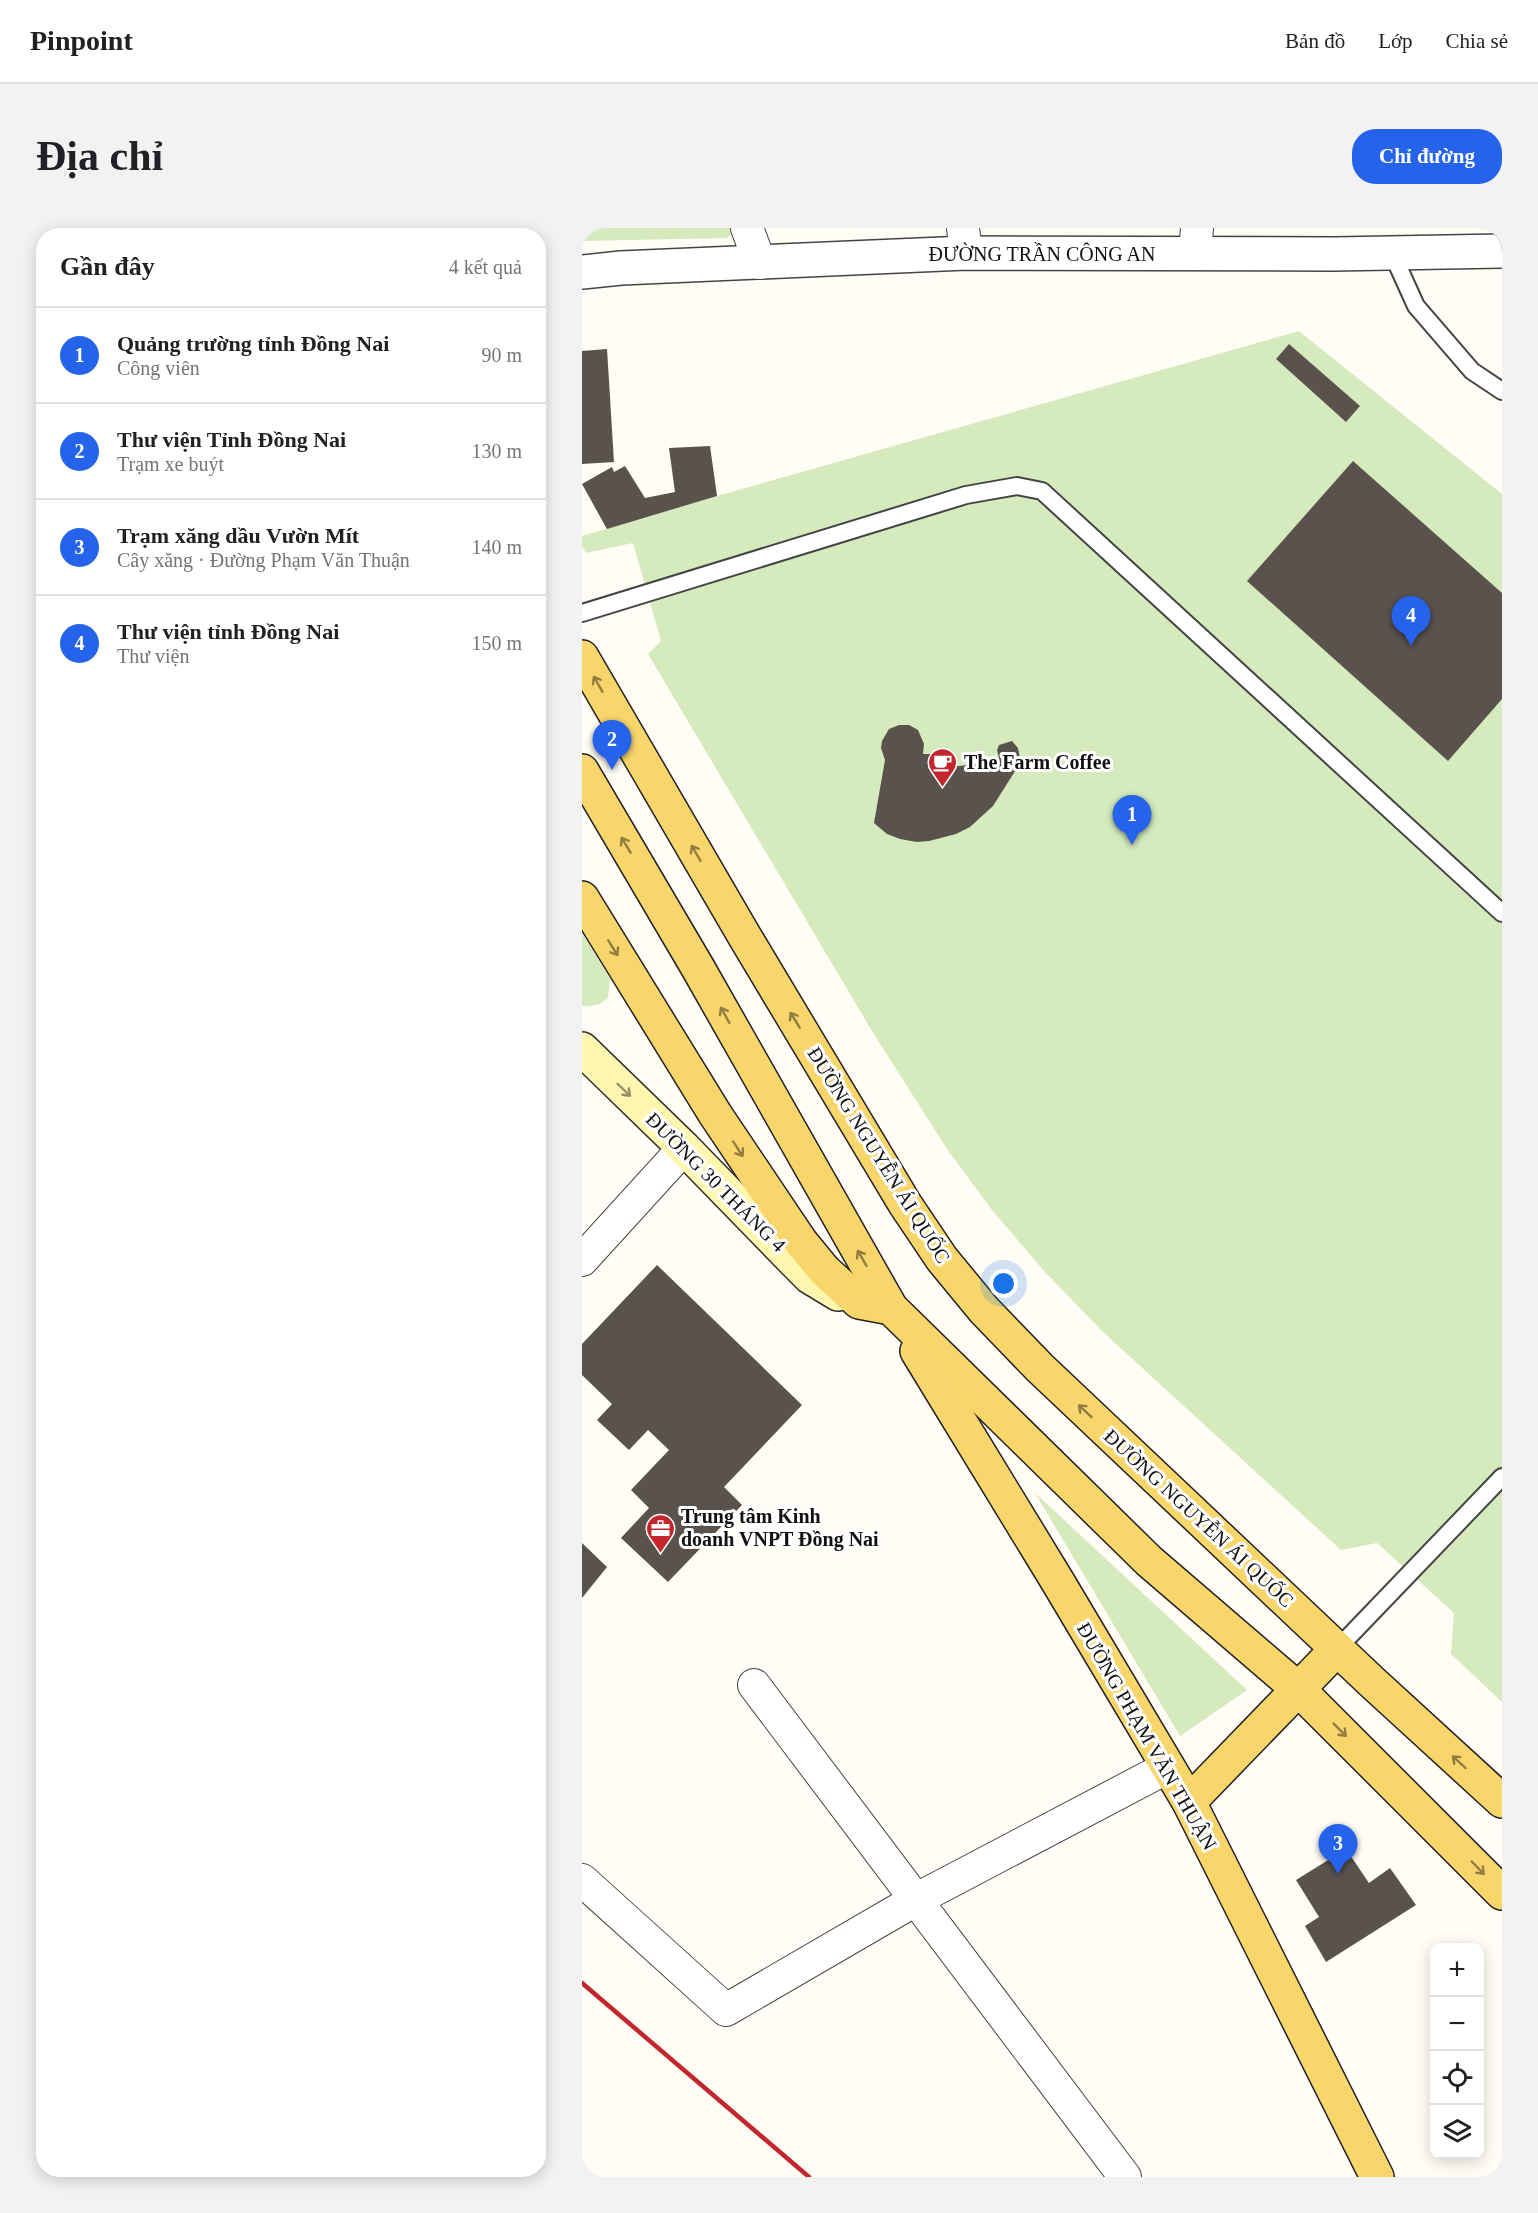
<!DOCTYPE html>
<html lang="vi">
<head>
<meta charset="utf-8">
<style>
	:root { --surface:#fff; --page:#f2f2f2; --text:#202124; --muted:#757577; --line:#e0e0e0; --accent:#2563eb }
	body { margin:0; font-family:"Times New Roman",serif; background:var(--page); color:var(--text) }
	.controls { position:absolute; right:18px; bottom:18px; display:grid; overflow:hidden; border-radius:12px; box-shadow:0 3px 15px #0003 }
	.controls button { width:54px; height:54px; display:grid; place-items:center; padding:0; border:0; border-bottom:2px solid var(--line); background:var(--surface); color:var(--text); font:30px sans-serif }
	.you { position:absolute; left:422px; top:1056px; width:21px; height:21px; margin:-15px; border:4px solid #fff; border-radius:50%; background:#1a73e8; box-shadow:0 0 0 9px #1a73e833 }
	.badge { display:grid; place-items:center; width:39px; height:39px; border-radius:50%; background:var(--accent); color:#fff; font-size:20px; font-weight:700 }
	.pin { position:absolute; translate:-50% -50px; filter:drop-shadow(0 2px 3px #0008) }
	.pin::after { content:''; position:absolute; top:32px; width:21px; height:18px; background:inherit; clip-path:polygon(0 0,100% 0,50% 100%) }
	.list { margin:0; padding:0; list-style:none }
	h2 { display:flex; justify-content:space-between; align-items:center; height:78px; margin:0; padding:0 24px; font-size:26px }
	h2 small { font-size:20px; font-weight:400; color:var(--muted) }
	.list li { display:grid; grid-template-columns:39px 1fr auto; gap:18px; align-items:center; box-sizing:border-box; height:96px; padding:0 24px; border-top:2px solid var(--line) }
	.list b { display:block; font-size:22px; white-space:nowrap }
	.list p { margin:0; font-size:20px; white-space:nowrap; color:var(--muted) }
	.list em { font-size:20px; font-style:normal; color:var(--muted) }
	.icon { flex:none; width:33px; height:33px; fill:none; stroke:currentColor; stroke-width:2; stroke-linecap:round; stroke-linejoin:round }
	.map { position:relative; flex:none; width:920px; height:1949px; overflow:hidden; border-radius:24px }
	header { display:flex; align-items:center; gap:36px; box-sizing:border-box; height:84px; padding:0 30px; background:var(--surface); border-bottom:2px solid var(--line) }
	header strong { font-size:28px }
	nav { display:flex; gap:33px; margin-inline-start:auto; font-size:21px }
	.intro { display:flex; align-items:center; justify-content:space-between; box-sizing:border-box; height:144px; padding:0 36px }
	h1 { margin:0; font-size:42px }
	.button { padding:15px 27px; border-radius:24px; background:var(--accent); color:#fff; font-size:21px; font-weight:700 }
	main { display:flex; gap:36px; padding:0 36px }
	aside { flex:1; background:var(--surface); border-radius:24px; box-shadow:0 3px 15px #0003 }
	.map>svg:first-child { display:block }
	.green { fill:#d5ebbd }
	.building { fill:#5a524d }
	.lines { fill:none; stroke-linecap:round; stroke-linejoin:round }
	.service-casing { stroke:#444; stroke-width:20 }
	.minor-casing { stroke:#444; stroke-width:34 }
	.tertiary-casing { stroke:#444; stroke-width:36 }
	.secondary-casing { stroke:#333; stroke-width:36 }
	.primary-casing { stroke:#222; stroke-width:36 }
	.service { stroke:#fff; stroke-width:16 }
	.minor { stroke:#fff; stroke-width:32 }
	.tertiary { stroke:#fff; stroke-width:33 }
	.secondary { stroke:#fff6b0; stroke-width:33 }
	.primary { stroke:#f9d66b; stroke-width:33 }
	.rail { stroke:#c4262e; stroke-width:4.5 }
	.oneway { stroke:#917d42 }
	.oneway2 { stroke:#948f68 }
	.labels { text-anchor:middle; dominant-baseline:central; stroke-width:6; stroke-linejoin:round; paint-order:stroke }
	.street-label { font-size:20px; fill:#111; stroke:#fff }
	.poi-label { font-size:20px; font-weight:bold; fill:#111; stroke:#fff; text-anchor:start }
</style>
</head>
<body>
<header>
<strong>Pinpoint</strong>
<nav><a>Bản đồ</a><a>Lớp</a><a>Chia sẻ</a></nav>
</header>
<div class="intro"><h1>Địa chỉ</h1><a class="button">Chỉ đường</a></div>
<main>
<aside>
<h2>Gần đây<small>4 kết quả</small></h2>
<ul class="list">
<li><span class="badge">1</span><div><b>Quảng trường tỉnh Đồng Nai</b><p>Công viên</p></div><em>90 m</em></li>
<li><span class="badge">2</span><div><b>Thư viện Tỉnh Đồng Nai</b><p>Trạm xe buýt</p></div><em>130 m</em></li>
<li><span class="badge">3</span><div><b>Trạm xăng dầu Vườn Mít</b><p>Cây xăng · Đường Phạm Văn Thuận</p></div><em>140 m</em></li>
<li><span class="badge">4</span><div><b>Thư viện tỉnh Đồng Nai</b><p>Thư viện</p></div><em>150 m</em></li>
</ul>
</aside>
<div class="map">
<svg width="920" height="1949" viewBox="0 0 920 1949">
	<rect width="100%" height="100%" fill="#fffdf5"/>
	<!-- green -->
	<g class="green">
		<polygon points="0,0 149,0 150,5 145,10 0,13"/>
		<polygon points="717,103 920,266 920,1474 869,1426 872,1385 795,1315 759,1322 521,1104 462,1043 410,982 365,921 293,808 66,426 79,413 51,315 4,325 0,318 0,308 135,268"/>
		<path d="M 0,705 L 28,751 L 26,770 C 18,777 10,779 0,778 Z"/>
		<polygon points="453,1265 665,1462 598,1508"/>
	</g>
	<!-- building -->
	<g class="building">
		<polygon points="707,116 778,178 764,194 694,131"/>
		<polygon points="25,121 32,234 0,236 0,123"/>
		<polygon points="128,218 135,268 25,301 0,256 30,239 32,244 43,238 63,270 93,264 87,220"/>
		<polygon points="771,233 920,365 920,471 866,533 665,353"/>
		<polygon points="317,497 327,497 336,502 342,516 341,526 364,526 366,539 418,534 415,522 417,517 430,513 436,520 438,530 435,540 411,578 388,599 374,606 347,613 335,614 318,611 305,606 292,595 303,532 299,520 300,513 307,501"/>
		<polygon points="75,1037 220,1177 142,1259 160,1277 86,1354 39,1310 67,1280 49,1262 87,1222 66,1202 47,1222 15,1192 30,1176 0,1147 0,1116"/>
		<polygon points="0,1315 25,1339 0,1370"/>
		<polygon points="764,1621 787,1655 808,1640 834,1677 744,1734 723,1698 737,1689 714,1652"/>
	</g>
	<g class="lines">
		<defs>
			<g id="service">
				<polyline points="810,25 834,78 890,143 920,163"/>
				<polyline points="0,385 384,267 435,258 460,263 920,685"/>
				<polyline points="755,1421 920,1249"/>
			</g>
			<g id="minor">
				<polyline points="165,0 178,35"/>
				<polyline points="381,0 384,25"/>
				<polyline points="613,26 615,0"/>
				<polyline points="0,1032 102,920"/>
				<polyline points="172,1457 543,1949"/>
				<polyline points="0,1652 144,1782 335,1671 586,1539"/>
			</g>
			<polyline id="tertiary" points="0,44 39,40 384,25 752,26 920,23"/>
			<polyline id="secondary" points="0,821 102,920 213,1034 228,1049 256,1066"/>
			<g id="primary">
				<polyline points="0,429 163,709 323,976 360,1031 402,1082 458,1140 790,1454 920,1573"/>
				<polyline points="0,543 116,740 309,1080 567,1333 716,1461 920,1665"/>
				<polyline points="0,670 133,886 219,1014 242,1042 277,1074 309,1080"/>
				<polyline points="335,1123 476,1354 607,1574 795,1949"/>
				<polyline points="607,1574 755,1421"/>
			</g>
		</defs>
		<!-- service casing -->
		<use href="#service" class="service-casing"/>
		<!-- minor casing -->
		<use href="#minor" class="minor-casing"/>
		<!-- tertiary casing -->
		<use href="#tertiary" class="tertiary-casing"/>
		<!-- secondary casing -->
		<use href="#secondary" class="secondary-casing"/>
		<!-- primary casing -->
		<use href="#primary" class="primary-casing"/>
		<!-- service -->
		<use href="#service" class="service"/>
		<!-- minor -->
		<use href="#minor" class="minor"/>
		<!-- tertiary -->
		<use href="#tertiary" class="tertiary"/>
		<!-- secondary -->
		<use href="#secondary" class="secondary"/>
		<!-- primary -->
		<use href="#primary" class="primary"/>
		<!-- rail -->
		<polyline class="rail" points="0,1755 227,1949"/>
	</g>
	<!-- one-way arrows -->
	<defs><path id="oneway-shaft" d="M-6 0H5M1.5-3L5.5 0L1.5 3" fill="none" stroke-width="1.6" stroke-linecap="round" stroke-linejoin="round" transform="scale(1.5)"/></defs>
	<g class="oneway">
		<use href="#oneway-shaft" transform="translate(16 456) rotate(-120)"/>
		<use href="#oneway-shaft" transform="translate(44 617) rotate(-121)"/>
		<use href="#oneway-shaft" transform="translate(114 625) rotate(-120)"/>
		<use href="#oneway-shaft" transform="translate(31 720) rotate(58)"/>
		<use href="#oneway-shaft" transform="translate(143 787) rotate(-119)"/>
		<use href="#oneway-shaft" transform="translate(213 792) rotate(-121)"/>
		<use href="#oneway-shaft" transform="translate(156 921) rotate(57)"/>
		<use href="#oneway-shaft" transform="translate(280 1030) rotate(-120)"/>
		<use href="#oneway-shaft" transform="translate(503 1183) rotate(-137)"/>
		<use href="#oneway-shaft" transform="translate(758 1502) rotate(45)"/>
		<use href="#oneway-shaft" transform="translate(877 1534) rotate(-138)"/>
		<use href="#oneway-shaft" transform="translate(896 1640) rotate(46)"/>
	</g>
	<use class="oneway2" href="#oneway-shaft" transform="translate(42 862) rotate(44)"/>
	<!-- icons -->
	<defs>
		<symbol id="cafe-pin" viewBox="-11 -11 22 30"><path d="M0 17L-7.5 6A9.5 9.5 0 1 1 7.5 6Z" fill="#c4262e" stroke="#fff"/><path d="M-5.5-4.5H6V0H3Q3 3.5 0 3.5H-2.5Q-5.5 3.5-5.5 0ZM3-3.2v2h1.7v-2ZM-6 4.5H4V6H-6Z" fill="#fff"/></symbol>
		<symbol id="office-pin" viewBox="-11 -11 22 30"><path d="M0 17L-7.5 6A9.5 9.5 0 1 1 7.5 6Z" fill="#c4262e" stroke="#fff"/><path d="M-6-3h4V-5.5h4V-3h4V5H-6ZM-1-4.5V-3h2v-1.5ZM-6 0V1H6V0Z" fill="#fff"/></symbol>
	</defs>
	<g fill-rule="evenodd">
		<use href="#cafe-pin" x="344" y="518" width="33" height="45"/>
		<use href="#office-pin" x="62" y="1284" width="33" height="45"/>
	</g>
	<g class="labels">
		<!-- street labels -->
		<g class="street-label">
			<text x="460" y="26">ĐƯỜNG TRẦN CÔNG AN</text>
			<text transform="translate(297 927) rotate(58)">ĐƯỜNG NGUYỄN ÁI QUỐC</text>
			<text transform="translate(134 954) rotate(45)">ĐƯỜNG 30 THÁNG 4</text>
			<text transform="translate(617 1290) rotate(43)">ĐƯỜNG NGUYỄN ÁI QUỐC</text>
			<text transform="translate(565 1508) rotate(60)">ĐƯỜNG PHẠM VĂN THUẬN</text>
		</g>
		<!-- poi labels -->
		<g class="poi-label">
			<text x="382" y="534">The Farm Coffee</text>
			<text x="99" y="1288">Trung tâm Kinh<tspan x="99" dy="23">doanh VNPT Đồng Nai</tspan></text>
		</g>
	</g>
</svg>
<div class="controls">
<button>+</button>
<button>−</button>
<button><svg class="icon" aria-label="locate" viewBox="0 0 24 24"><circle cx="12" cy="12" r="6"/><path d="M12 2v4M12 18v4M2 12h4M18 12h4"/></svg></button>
<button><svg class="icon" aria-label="layers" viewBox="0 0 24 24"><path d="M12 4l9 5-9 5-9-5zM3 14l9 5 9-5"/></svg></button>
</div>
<div class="you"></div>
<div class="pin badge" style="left:550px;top:617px">1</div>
<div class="pin badge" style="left:30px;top:542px">2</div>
<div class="pin badge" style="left:756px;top:1646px">3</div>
<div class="pin badge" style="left:829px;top:418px">4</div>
</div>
</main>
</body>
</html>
